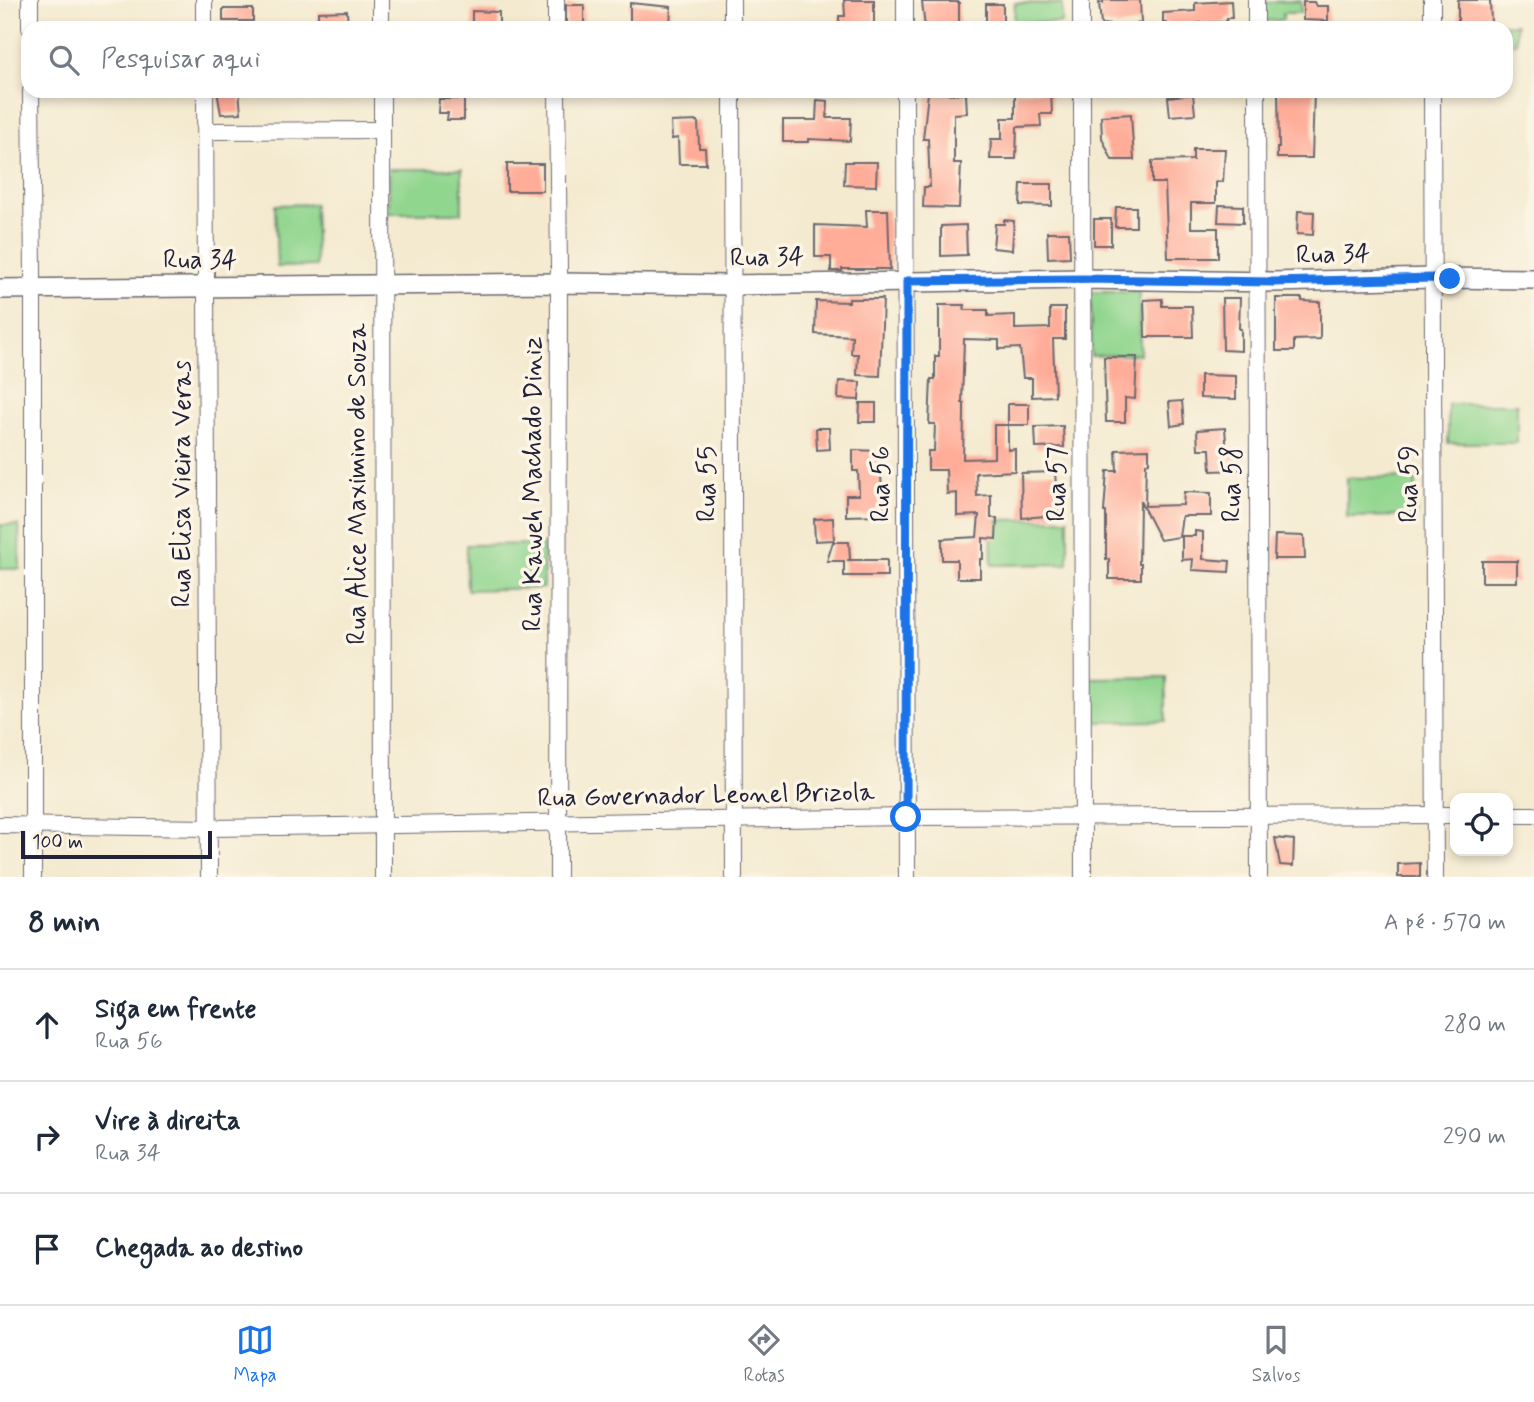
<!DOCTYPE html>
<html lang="pt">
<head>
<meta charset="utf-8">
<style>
	:root { --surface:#fff; --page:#f2f2f3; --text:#1f2937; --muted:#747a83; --line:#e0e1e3; --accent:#1a73e8 }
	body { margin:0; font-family:Mynerve,sans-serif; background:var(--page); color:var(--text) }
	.controls { position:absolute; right:21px; bottom:21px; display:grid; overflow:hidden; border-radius:14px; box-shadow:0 4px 10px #0003 }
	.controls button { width:63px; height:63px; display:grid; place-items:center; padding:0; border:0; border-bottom:2px solid var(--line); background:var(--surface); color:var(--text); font:35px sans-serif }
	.scale { position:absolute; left:21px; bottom:18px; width:191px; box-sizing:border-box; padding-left:7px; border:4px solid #22223b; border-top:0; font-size:19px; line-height:24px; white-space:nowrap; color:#22223b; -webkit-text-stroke:5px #fcf5e5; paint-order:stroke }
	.stop { position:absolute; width:21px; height:21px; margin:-16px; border:5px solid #1a73e8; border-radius:50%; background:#fff }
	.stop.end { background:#1a73e8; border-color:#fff; box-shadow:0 2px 7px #0008 }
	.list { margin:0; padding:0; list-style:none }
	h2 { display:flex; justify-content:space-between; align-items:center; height:91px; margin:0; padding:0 28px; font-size:30px }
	h2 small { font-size:23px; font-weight:400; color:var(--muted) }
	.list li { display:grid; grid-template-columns:46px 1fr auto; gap:21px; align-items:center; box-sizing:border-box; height:112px; padding:0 28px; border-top:2px solid var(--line) }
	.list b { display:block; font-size:26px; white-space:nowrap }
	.list p { margin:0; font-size:23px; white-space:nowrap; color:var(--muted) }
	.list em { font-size:23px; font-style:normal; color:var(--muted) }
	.icon { flex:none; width:38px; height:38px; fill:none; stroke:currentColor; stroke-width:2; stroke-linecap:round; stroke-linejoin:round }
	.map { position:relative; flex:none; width:1534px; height:877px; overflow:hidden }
	.search { position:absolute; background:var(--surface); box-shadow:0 4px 10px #0003; left:21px; right:21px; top:21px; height:77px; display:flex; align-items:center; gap:18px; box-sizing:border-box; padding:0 24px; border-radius:21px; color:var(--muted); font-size:26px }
	.sheet { height:427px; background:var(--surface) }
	nav { display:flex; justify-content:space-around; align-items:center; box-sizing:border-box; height:98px; border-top:2px solid var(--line); background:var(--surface); font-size:19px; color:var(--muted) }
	nav a { display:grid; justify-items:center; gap:4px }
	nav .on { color:var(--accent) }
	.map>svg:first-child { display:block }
	.green { fill:#91d68f; stroke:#5a7c65; stroke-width:2 }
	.building { fill:#ffac98 }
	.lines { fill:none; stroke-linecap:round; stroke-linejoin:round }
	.minor-casing { stroke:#6c686f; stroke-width:18 }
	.tertiary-casing { stroke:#6c686f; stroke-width:22 }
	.minor { stroke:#fff; stroke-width:16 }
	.tertiary { stroke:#fff; stroke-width:19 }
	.route { stroke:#1a73e8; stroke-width:9 }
	.labels { text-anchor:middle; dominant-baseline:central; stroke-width:7; stroke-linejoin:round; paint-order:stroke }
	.street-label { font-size:26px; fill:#22223b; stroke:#fcf5e5 }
</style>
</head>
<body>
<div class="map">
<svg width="1534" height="877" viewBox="0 0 1534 877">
	<rect width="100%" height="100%" fill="#fcf5e5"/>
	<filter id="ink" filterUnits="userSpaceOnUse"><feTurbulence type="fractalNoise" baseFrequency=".0143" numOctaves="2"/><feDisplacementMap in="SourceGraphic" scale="14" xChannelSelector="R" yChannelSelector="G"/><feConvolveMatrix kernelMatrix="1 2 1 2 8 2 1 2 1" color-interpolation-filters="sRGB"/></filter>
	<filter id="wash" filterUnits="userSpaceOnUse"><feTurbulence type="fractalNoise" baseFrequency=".00686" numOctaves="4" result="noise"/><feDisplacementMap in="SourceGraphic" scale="28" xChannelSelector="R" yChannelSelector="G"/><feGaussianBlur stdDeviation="1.57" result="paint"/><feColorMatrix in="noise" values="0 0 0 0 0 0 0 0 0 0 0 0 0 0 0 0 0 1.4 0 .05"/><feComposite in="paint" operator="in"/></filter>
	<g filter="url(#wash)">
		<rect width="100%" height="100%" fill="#f4ead0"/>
		<!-- green -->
		<g class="green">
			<polygon points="1301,1 1301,13 1283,13 1283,20 1263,21 1263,2"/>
			<polygon points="1015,3 1062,4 1062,23 1014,22"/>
			<polygon points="1516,24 1516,43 1506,43 1506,28 1442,28 1442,26"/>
			<rect x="389" y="169" width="73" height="44"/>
			<polygon points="314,204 316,266 277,267 275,205"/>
			<polygon points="1091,292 1139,292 1140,354 1091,356"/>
			<rect x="1448" y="404" width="69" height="39"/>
			<polygon points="1416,477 1416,516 1347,517 1347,478"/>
			<polygon points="1068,519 1068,564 992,565 991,520"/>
			<polygon points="0,525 19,525 20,569 0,569"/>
			<polygon points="543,544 544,588 467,590 466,545"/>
			<polygon points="1166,677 1166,721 1090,722 1089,678"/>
		</g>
		<g id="blocks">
			<!-- building -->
			<g class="building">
				<polygon points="844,0 874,0 874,28 839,28 839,16 845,16"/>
				<polygon points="1103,0 1140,0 1141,23 1122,26 1101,24 1099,3 1103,3"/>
				<polygon points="1458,0 1490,0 1491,23 1458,23"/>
				<polygon points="1231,1 1232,18 1227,18 1226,22 1199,23 1199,28 1167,28 1167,23 1163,23 1163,13 1195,11 1195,3"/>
				<polygon points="922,2 959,2 959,28 925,28"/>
				<polygon points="1303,2 1314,2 1316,6 1328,6 1328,21 1303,20"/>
				<polygon points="630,3 671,7 670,27 640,25 640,28 630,28"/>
				<rect x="986" y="4" width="17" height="24"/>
				<rect x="566" y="5" width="18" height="23"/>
				<rect x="223" y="9" width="30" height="12"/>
				<polygon points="347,11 348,28 318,28 318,12"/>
				<polygon points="472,11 499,12 499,28 472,28"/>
				<polygon points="217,91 239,91 241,113 221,114"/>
				<polygon points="1015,91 1051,91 1052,114 1040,114 1041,126 1017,127 1016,159 990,159 991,139 1002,139 1002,118 1015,118"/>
				<polygon points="1314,91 1312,158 1277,158 1277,148 1279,148 1278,92"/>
				<polygon points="928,93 966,94 967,113 954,114 954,163 961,163 959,208 923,207 924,187 930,187 928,139 923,139"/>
				<polygon points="1193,94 1195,114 1170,116 1168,97"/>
				<polygon points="439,99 464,99 464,120 447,120 448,113 438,113"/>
				<polygon points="817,100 828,101 827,118 851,118 850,141 809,139 809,142 783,142 783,120 816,120"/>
				<polygon points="1131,114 1134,160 1112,160 1102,138 1101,116"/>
				<polygon points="698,121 699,148 705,148 706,164 679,164 678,138 672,139 671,122"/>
				<polygon points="1193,149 1225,149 1223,182 1216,182 1216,203 1191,203 1191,228 1218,228 1218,258 1168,258 1165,183 1152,183 1152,161 1193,160"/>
				<polygon points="845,162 877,162 876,186 844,185"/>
				<rect x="507" y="164" width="36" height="27"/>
				<polygon points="1021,184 1052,184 1052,206 1020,205"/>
				<polygon points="1219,205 1243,206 1243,223 1218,222"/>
				<polygon points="1116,207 1136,207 1136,227 1115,227"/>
				<polygon points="866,210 888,210 890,269 842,269 842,271 831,271 831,257 815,257 815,225 867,227"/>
				<polygon points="1298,211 1314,212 1313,235 1297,234"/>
				<rect x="1094" y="219" width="17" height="26"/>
				<polygon points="1004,220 1014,221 1012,250 993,248 995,224 1004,224"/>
				<polygon points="966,225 967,255 941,256 941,226"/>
				<polygon points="1047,232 1069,232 1070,257 1048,258"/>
				<polygon points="1222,298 1240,298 1239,329 1241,329 1241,351 1223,350"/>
				<polygon points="1276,298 1302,298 1302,301 1320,302 1320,339 1294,340 1294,351 1276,351"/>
				<polygon points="849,299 883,299 880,376 857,375 858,354 851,354 852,336 815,334 816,301 849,302"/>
				<polygon points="1162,299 1162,306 1192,306 1193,337 1145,337 1144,300"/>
				<polygon points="939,305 965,305 964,310 988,310 988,316 1015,315 1015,329 1050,328 1050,308 1065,308 1065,339 1053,339 1055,396 1032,397 1032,378 1023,378 1020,348 999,349 999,340 964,339 962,403 964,403 964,415 963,459 994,458 994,425 1008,425 1008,450 1015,449 1015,471 976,473 977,496 991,495 991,518 997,518 996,539 983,538 983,559 980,559 980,578 957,578 957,560 942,560 942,539 977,537 979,515 957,516 957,493 947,494 946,470 928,470 928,451 934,451 935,424 929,424 931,379 935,379 935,356 939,356"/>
				<polygon points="1104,357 1137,357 1135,399 1125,398 1125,422 1106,422"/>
				<polygon points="1200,375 1236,376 1236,399 1200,398"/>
				<polygon points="839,381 860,382 859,400 838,399"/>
				<polygon points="1182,401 1184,424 1171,426 1169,402"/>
				<polygon points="860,403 876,403 876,422 859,422"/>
				<rect x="1008" y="404" width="21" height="21"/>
				<polygon points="1063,426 1064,447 1036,448 1035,427"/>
				<polygon points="816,428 829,428 830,449 817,450"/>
				<polygon points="1225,428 1227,454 1238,454 1239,470 1211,471 1210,449 1198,449 1197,430"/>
				<polygon points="1149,449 1149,462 1146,463 1145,506 1183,505 1184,492 1211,493 1211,516 1182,516 1179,537 1160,540 1140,501 1139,564 1141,564 1141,579 1109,579 1109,559 1106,559 1106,512 1104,512 1107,471 1117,471 1116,450"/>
				<polygon points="853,450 879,451 884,515 846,516 846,495 859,495 858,471 853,471"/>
				<polygon points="1055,472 1058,515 1022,518 1021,473"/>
				<polygon points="833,518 834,540 815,541 814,519"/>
				<polygon points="1195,531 1203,532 1203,559 1230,561 1229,572 1192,570 1193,559 1182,560 1182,536 1195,536"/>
				<polygon points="1275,535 1304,536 1305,559 1274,559"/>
				<polygon points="833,542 849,542 850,560 847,560 887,560 887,576 844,576 844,561 827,561"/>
				<rect x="1482" y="561" width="35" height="21"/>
				<polygon points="1275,838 1294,840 1293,866 1280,865"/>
				<polygon points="1420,863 1420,877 1398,877 1398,864"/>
			</g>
		</g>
	</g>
	<g filter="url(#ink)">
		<use href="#blocks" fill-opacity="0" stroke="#6c686f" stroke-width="2"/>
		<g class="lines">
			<defs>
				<g id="minor">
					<polyline points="30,0 30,28"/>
					<polyline points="204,0 204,28"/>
					<polyline points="381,0 381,28"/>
					<polyline points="556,0 556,28"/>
					<polyline points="732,0 732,28"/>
					<polyline points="905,0 905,28"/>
					<polyline points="1081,0 1081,28"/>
					<polyline points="1256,0 1256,28"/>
					<polyline points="1432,0 1432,28"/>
					<polyline points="31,91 33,272 33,877"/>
					<polyline points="205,91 209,877"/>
					<polyline points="382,91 383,877"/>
					<polyline points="557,91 559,268 558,877"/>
					<polyline points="732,91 734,877"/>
					<polyline points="905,91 907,877"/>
					<polyline points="1082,91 1083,877"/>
					<polyline points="1257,91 1259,877"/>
					<polyline points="1432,91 1435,877"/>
					<polyline points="206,131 382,130"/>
					<polyline points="1508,815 1534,815"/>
					<polyline points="0,825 209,828 906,817 1455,815"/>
				</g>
				<polyline id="tertiary" points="0,289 558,283 733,285 1083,279 1273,282 1434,278 1534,279"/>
			</defs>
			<!-- minor casing -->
			<use href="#minor" class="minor-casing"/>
			<!-- tertiary casing -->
			<use href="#tertiary" class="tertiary-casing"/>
			<!-- minor -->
			<use href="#minor" class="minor"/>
			<!-- tertiary -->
			<use href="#tertiary" class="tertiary"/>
		</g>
	</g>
	<g class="lines" filter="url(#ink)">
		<!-- route -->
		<polyline class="route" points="906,817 907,281 1083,279 1273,282 1434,278 1450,279"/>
	</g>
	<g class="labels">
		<!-- street labels -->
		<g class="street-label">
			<text transform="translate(1333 255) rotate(-1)">Rua 34</text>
			<text transform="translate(767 258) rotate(-1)">Rua 34</text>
			<text x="200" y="261">Rua 34</text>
			<text transform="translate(183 484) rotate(-90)">Rua Elisa Vieira Veras</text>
			<text transform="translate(358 484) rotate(-90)">Rua Alice Maximino de Souza</text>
			<text transform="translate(534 484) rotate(-90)">Rua Kaweh Machado Diniz</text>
			<text transform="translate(708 484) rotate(-90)">Rua 55</text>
			<text transform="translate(882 484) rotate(-90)">Rua 56</text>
			<text transform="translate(1058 484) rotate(-90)">Rua 57</text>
			<text transform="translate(1233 484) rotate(-90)">Rua 58</text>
			<text transform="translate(1410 484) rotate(-90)">Rua 59</text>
			<text transform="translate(706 796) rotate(-1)">Rua Governador Leonel Brizola</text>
		</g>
	</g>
</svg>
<div class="controls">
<button><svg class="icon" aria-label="locate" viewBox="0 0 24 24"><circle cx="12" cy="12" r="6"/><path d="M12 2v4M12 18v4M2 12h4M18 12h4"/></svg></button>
</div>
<div class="scale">100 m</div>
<div class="stop" style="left:906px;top:817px"></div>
<div class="stop end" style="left:1450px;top:279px"></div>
<div class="search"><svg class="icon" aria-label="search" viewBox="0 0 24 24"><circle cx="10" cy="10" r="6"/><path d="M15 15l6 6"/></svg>Pesquisar aqui</div>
</div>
<section class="sheet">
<h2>8 min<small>A pé · 570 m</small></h2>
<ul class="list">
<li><svg class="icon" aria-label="ahead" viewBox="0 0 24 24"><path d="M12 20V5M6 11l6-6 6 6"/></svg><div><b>Siga em frente</b><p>Rua 56</p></div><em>280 m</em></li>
<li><svg class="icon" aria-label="right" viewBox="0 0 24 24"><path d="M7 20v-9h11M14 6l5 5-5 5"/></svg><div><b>Vire à direita</b><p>Rua 34</p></div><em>290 m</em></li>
<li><svg class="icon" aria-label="arrive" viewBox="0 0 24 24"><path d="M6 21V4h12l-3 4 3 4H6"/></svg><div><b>Chegada ao destino</b></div></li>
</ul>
</section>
<nav>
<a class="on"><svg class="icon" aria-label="map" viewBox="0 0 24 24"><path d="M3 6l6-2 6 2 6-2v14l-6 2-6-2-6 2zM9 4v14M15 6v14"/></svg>Mapa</a>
<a><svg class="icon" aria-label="directions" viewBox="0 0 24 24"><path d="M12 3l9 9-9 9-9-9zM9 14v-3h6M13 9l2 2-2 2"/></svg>Rotas</a>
<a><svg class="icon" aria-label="saved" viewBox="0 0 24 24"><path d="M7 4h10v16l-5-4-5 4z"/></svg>Salvos</a>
</nav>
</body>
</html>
